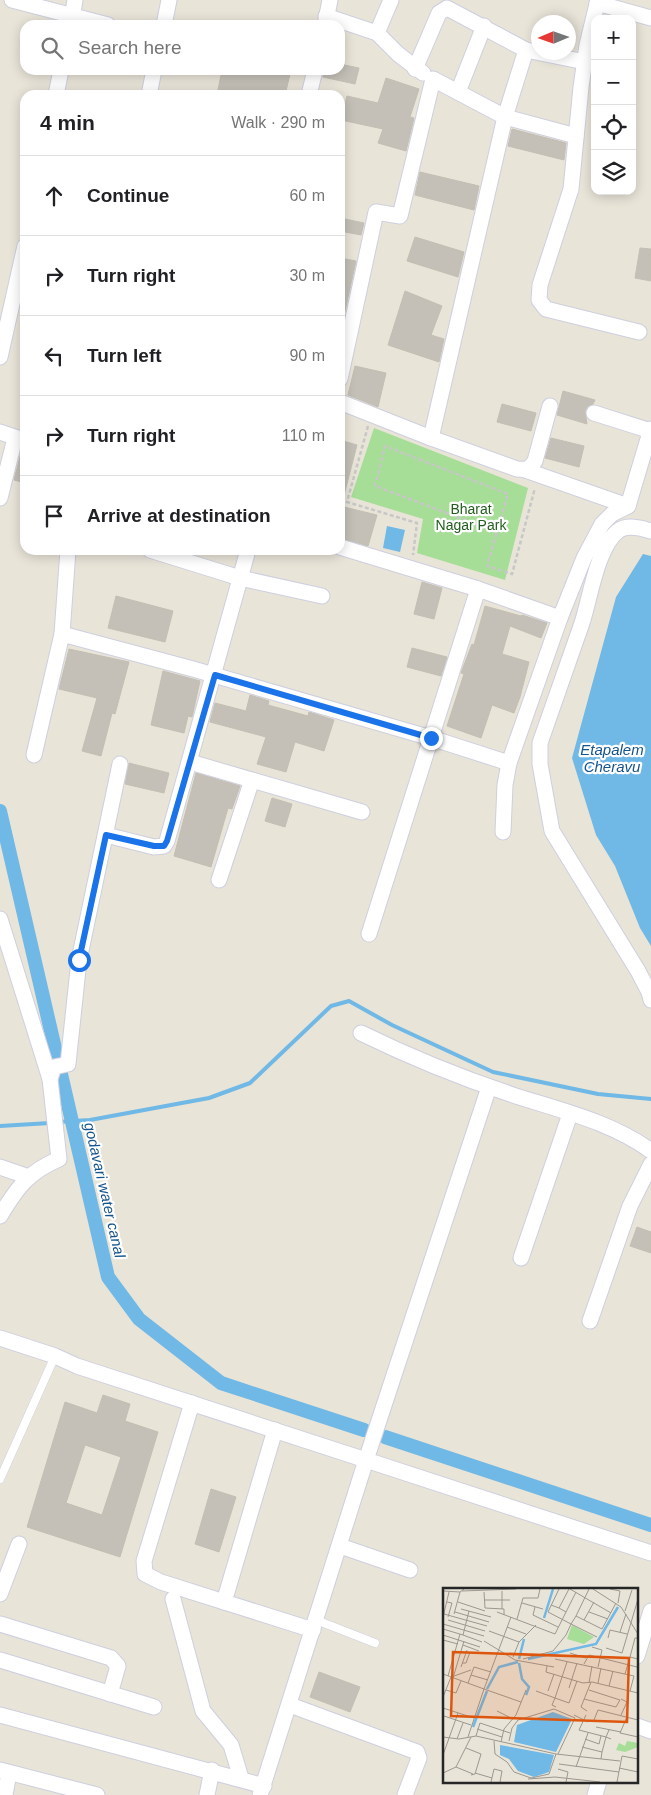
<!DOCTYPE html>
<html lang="en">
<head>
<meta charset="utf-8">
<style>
	:root { --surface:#fff; --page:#f6f6f6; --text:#202124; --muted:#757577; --line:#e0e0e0 }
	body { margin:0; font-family:Helvetica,sans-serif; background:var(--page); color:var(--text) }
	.controls { position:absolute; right:15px; top:15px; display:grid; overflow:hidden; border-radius:10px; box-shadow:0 2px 12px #0003 }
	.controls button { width:45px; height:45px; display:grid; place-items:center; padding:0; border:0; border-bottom:1px solid var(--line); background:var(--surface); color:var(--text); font:25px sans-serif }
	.compass { position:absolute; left:531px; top:15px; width:45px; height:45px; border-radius:50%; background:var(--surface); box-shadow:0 2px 12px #0003; rotate:268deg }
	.stop { position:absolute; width:15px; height:15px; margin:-11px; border:4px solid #1a73e8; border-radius:50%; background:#fff }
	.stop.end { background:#1a73e8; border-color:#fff; box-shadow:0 1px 5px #0008 }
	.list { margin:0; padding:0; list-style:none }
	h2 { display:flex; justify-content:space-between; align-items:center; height:65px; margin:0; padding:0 20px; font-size:21px }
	h2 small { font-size:16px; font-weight:400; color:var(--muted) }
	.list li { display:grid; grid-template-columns:32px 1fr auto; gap:15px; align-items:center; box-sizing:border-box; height:80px; padding:0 20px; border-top:1px solid var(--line) }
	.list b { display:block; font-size:19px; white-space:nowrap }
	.list em { font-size:16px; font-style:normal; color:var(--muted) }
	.icon { flex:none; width:28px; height:28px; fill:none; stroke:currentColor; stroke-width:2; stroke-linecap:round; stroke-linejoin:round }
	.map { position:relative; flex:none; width:651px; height:1795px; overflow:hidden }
	.search { position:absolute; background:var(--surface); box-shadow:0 2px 12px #0003; left:20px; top:20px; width:325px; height:55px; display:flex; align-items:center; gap:12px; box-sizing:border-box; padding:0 18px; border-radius:15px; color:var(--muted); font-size:19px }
	.panel { position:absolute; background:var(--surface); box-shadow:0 2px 12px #0003; left:20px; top:90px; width:325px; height:465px; border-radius:15px }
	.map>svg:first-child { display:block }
	.green { fill:#a6dd97 }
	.water { fill:#70b8e6 }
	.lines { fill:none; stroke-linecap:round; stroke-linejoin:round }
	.stream { stroke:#70b8e6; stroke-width:4 }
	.canal { stroke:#70b8e6; stroke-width:14 }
	.building { fill:#c4c0b8; stroke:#c3bfb3; fill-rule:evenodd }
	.lane-casing { stroke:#cecfdf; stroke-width:9 }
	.street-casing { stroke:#cecfdf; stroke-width:17 }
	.path { stroke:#c7c7c7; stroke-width:2.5; stroke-dasharray:4 2.5; stroke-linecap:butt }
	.lane { stroke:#fff; stroke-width:8 }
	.street { stroke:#fff; stroke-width:15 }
	.route { stroke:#1a73e8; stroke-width:6 }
	.labels { text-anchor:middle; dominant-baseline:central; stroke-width:4.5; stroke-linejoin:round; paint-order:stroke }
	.park-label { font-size:14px; fill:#225d1d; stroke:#fff }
	.water-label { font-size:15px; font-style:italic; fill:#15548c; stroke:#fff }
	.inset-river { fill:none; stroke:#70b8e6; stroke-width:2.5 }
	.inset-road { fill:none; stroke:#9b9891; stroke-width:1 }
	.view { fill:#de560d; fill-opacity:0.15; stroke:#de560d; stroke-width:2.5 }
	.inset-edge { fill:none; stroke:#262626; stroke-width:2.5 }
</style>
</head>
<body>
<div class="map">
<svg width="651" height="1795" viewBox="0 0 651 1795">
	<rect width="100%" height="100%" fill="#e9e4d8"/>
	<!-- green -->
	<polygon class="green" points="374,428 528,488 505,580 417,553 423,519 351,497"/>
	<!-- water -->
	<g class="water">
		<polygon points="387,526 405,530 400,552 383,548"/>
		<polygon points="643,554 651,556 651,946 640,928 615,866 596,835 572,758 616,597"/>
	</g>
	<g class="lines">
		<!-- stream -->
		<g class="stream">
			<polyline points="57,1122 90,1120 209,1098 250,1083 331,1006 349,1001 392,1025 493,1072 598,1094 651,1099"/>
			<polyline points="0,1126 50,1123"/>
		</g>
		<!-- canal -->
		<g class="canal">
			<polyline points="0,811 108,1277 139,1319 221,1383 364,1430"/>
			<polyline points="385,1437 651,1525"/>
		</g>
	</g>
	<!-- building -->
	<g class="building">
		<polygon points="340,64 359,68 355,84 323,77 324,70 340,70"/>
		<polygon points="222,70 291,70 285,95 217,95"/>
		<polygon points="386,78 419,89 410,117 414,118 406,151 378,143 383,129 341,120 347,96 378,103"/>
		<polygon points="512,129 566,143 564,160 508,146"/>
		<polygon points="420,172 479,186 474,210 415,195"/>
		<polygon points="340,218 364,223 361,235 340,231"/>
		<polygon points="415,237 464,252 458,277 407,261"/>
		<polygon points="640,248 651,249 651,281 635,278"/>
		<polygon points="340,258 356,261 343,320 340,319"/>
		<polygon points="405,291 442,306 431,335 444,339 439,362 388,345"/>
		<polygon points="355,366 386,373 378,407 348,395"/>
		<polygon points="563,391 595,400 593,404 588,406 585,411 587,424 557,415"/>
		<polygon points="502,404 536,413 531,431 497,422"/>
		<polygon points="551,438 584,446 579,467 545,458"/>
		<polygon points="340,440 357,445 344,495 340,495"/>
		<polygon points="22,449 25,449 25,483 14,480"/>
		<polygon points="340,506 377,515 368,546 340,538"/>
		<polygon points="422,582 442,588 434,619 414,614"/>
		<polygon points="116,596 173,611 165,642 108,628"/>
		<polygon points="485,606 521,616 522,615 547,623 541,638 510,626 502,654 529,662 520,697 514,713 492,705 481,738 447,726 464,674 461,673 472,644 474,645"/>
		<polygon points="412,648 447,657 441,676 407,667"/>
		<polygon points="69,649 129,662 115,714 112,713 101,756 82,751 97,698 59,689"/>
		<polygon points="163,671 200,681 192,717 188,716 184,733 151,725"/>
		<polygon points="250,695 269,701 268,705 308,716 309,712 334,720 324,751 295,742 286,772 257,764 266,737 210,722 215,703 246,711"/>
		<polygon points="129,763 169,773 164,793 125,784"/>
		<polygon points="196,773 240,786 232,809 228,808 211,867 174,856"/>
		<polygon points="272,798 292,804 285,827 265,821"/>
		<polygon points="637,1227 651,1232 651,1253 630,1246"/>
		<path d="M 103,1395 L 130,1404 L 125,1421 L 158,1432 L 120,1557 L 27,1527 L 65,1402 L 97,1413 ZM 85,1445 L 121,1457 L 102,1515 L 66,1503 Z"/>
		<polygon points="211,1489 236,1497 219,1552 195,1544"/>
		<polygon points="319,1672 360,1687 350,1712 310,1697"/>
	</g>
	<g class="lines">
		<defs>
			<g id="lane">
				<polyline points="0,1479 55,1356"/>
				<polyline points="316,1620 375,1643"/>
			</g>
			<g id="street">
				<polyline points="12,0 108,25"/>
				<polyline points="598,0 587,45 581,87 571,189 540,285 539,300 546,309 639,332"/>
				<polyline points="597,3 651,18"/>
				<polyline points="326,16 377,33 398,54 423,73"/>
				<polyline points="71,25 75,0"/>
				<polyline points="164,25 169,0"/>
				<polyline points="325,25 330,0"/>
				<polyline points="377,33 391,0"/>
				<polyline points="526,50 505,117 576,136"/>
				<polyline points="415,69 439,13 447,8 526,50 585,62"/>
				<polyline points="458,92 484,26"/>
				<polyline points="56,95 61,70"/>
				<polyline points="149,95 154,70"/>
				<polyline points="309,95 315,70"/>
				<polyline points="0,357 25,246"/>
				<polyline points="340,379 376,212 400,216 433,79 505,117 431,438"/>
				<path d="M 340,402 L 431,438 L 517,469 C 526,470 530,469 535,461 L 550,406"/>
				<polyline points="594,413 651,431"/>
				<polyline points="0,432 24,440"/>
				<polyline points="525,470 628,506"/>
				<polyline points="0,498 15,438"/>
				<path d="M 651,531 C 641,528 627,524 618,531 C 597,547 590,599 582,623 C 568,663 554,703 540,743 L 540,764 L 552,831 L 638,971 L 649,992 L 651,1000"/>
				<polyline points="150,550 240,578 322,596"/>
				<polyline points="478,589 560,618"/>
				<polyline points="62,634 193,669 431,738 478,589 340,547"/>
				<polyline points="34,755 62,634 68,550"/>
				<polyline points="190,762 362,812"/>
				<polyline points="503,832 505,785 509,763"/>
				<polyline points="106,835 154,847 164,846 167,841 248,550"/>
				<polyline points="219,880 252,780"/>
				<polyline points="0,919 50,1079"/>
				<polyline points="369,934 431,738 509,763 560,618 584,558 602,524 612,514 628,506 651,429"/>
				<path d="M 361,1033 C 410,1057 459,1077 510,1094 C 558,1110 610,1121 651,1151"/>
				<polyline points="489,1087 366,1460 651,1553"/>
				<polyline points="0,1167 29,1177"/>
				<path d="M 0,1216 C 17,1188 28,1172 59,1159 L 50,1079 L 54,1067 L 68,1064 L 79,960 L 120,764"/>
				<polyline points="521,1258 570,1114"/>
				<polyline points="590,1321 630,1206 651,1164"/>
				<polyline points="0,1338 55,1356 77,1366 366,1460 260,1795"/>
				<polyline points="192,1403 144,1561 145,1574 161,1582 313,1630"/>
				<polyline points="340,1546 410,1570"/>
				<polyline points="0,1594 19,1544"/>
				<polyline points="173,1599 203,1711 231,1745 241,1778"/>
				<polyline points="224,1602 275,1430"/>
				<polyline points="0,1624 111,1658 118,1666 110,1694"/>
				<polyline points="637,1656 651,1611"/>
				<polyline points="0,1660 154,1707"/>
				<polyline points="290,1705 417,1752 419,1758 405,1795"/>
				<polyline points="0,1715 264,1786"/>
				<polyline points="637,1726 651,1731"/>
				<polyline points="0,1770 97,1795"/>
				<polyline points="5,1795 9,1773"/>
				<polyline points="207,1795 212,1770"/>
				<polyline points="595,1795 599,1781"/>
			</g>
		</defs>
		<!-- lane casing -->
		<use href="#lane" class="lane-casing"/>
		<!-- street casing -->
		<use href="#street" class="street-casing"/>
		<!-- path -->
		<g class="path">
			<polyline points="368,426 347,502 417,523 413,555"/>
			<polyline points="497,532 375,486 385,446 508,494 487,566 512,574 535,488"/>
		</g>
		<!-- lane -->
		<use href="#lane" class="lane"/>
		<!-- street -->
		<use href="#street" class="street"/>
	</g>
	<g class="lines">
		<!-- route -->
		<polyline class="route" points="79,960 106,835 154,846 164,846 167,841 215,675 431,738"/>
	</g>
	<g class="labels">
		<!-- park labels -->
		<g class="park-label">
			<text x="471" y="509">Bharat<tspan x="471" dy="16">Nagar Park</tspan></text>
		</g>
		<!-- water labels -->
		<g class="water-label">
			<text x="612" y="749">Etapalem<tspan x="612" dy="17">Cheravu</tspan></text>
			<text transform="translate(105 1190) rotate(77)">godavari water canal</text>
		</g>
	</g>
	<!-- overview -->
	<g transform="translate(443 1588)">
		<rect width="195" height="195" fill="#e9e4d8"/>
		<path d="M 129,37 L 151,49 L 141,56 L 124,51 ZM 184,153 L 195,155 L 195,159 L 182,164 L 173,162 L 176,155 L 182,158 Z" fill="#a6dd97"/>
		<path d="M 110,124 L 129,131 L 113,164 L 71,154 L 74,137 ZM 57,157 L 111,167 L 106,184 L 91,189 L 75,183 L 66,171 L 57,167 Z" fill="#70b8e6"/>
		<path class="inset-river" d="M 101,30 L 110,1M 76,71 L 81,51M 85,71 L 153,56 L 175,19M 76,75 L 79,91 L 86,99 L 83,107M 44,101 L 56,79 L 75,74M 30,139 L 44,103"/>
		<path class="inset-road" d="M 127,1 L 168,25M 150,1 L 178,19 L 195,46M 167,1 L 177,3 L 175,15M 0,3 L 17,4 L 21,1M 19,3 L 73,1M 59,3 L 59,21M 41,4 L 42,20 L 61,21 L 61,27M 41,12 L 67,12M 4,14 L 9,15 L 5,29M 15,14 L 42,23M 79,15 L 100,21M 108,17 L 116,20 L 126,1M 92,19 L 90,27 L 115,39M 116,20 L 123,24 L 133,4M 18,21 L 48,29M 26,23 L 20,47 L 39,54M 182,23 L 189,2M 12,24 L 46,34M 54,24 L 112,46 L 123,24M 146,24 L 165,31M 1,26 L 44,38M 11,26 L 17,4M 133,28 L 146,1M 0,29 L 6,4M 74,31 L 80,10 L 95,10 L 97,1M 5,32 L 42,43M 141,32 L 151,14M 0,36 L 41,48M 64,39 L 83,46M 0,41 L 20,47M 46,43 L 76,54 L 93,37M 177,44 L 183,26M 0,47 L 37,59M 154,49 L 128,36 L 133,28 L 159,41 L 173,15M 165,50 L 167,42 L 184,46M 195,50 L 192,50 L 187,69 L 195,71M 0,52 L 15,56M 41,53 L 72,72 L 111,79M 20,57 L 36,63M 149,59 L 159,62 L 155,79M 163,60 L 179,65 L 195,11M 127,65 L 143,70M 70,69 L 76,54M 80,71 L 110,63 L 123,47 L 128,36 L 105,24 L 116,1M 112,71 L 191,88 L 187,103M 124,74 L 112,110 L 126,115 L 134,93M 19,75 L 23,75 L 27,64M 141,76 L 146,67 L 194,79M 104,78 L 103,84 L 140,95 L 149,94 L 195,105M 18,79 L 24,62M 0,86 L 41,101 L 68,29M 182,86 L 187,69M 28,87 L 45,92M 5,88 L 17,46M 11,88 L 28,82M 10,90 L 21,53M 25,95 L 31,79 L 48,84M 146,95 L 149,78M 155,95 L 158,80M 166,98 L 170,83M 126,100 L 134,75M 3,102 L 13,105 L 18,93M 93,103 L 112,110 L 109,117 L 113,119M 105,103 L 111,86M 0,109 L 8,89M 141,111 L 173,119 L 177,112 L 146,102M 178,111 L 184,114 L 178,127M 0,120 L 31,130M 54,123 L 70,131M 144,123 L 138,119 L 148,94M 131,127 L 145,134M 143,127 L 136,142 L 163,149 L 166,142M 1,128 L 28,137M 184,129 L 177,145 L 195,149M 151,132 L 155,122 L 195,132M 153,139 L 178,144M 34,141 L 59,149M 33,148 L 37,135 L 67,145M 0,149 L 16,151 L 33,148 L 113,166 L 177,173M 25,149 L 41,101 L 78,114M 14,151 L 20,135M 142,151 L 156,156 L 158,148M 51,153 L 52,166 L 64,174 L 71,184 L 88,190 L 106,186 L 113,166M 66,153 L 69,140 L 75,132 L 111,121 L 132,130 L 115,166M 58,154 L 61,141 L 73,127 L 83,102M 139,159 L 159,164 L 158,171M 23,160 L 38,166 L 32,186 L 28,187M 159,164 L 163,149 L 168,151M 0,167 L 15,125M 116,176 L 176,184M 13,179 L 30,186M 133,179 L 145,145M 176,180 L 195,184M 115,181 L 125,184 L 123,194M 0,185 L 13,179 L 28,149M 32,185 L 49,190M 85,191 L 112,189 L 157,194M 48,194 L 51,181 L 59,183 L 57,194M 174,194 L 179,168 L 195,171"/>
		<path class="view" d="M 10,64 L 186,70 L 184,134 L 8,128 Z"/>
		<rect width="195" height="195" class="inset-edge"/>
	</g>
</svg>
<div class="controls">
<button>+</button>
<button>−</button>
<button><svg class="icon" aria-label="locate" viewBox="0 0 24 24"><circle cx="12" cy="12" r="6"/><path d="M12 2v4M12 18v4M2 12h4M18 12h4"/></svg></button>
<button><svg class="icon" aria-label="layers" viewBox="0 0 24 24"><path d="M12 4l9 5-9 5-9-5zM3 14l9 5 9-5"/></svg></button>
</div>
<svg class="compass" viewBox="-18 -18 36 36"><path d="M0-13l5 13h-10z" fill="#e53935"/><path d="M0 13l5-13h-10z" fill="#757577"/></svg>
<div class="stop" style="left:79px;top:960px"></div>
<div class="stop end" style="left:431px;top:738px"></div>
<div class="search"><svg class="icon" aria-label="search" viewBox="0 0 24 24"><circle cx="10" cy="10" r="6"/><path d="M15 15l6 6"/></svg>Search here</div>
<section class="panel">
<h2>4 min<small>Walk · 290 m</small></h2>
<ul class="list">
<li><svg class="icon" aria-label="ahead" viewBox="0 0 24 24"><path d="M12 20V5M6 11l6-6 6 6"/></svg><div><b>Continue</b></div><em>60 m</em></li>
<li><svg class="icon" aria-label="right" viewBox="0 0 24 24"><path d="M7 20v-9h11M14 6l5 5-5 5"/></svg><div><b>Turn right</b></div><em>30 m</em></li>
<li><svg class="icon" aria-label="left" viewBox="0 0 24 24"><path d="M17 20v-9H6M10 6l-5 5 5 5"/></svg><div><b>Turn left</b></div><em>90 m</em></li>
<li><svg class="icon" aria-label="right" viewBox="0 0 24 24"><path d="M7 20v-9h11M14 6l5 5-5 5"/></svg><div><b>Turn right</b></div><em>110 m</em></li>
<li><svg class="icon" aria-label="arrive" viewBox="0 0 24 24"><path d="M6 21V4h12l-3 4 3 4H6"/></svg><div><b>Arrive at destination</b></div></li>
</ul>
</section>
</div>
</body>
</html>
